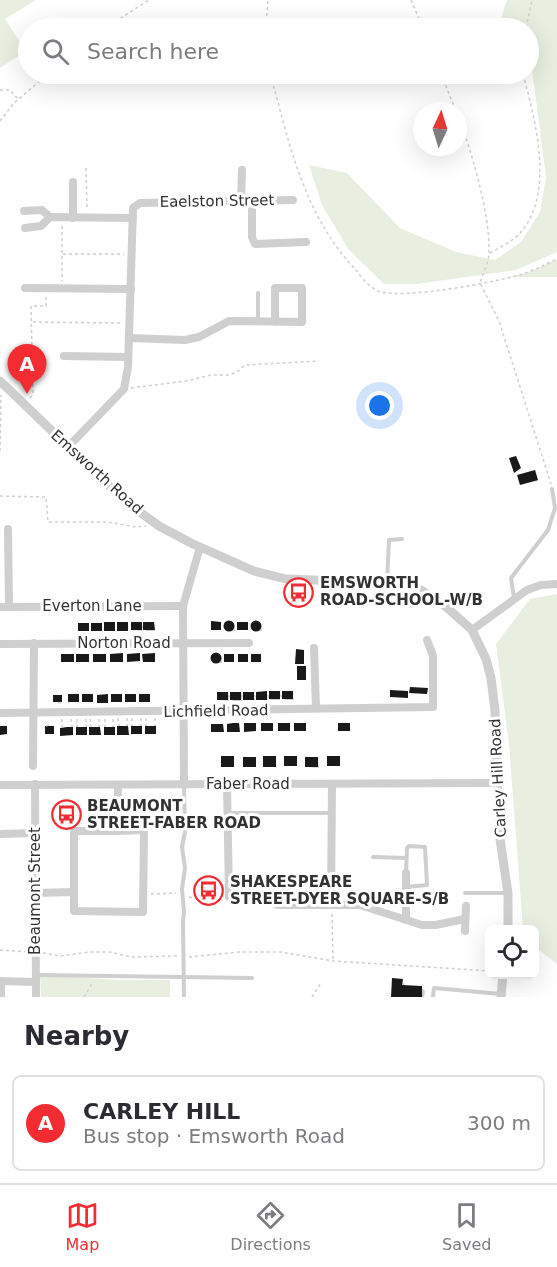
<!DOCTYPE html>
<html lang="en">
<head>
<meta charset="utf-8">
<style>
	:root { --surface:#fff; --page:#f2f2f3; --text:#2b2b33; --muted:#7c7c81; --line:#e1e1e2; --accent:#f22c30 }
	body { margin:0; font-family:"DejaVu Sans",sans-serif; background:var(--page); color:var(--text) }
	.controls { position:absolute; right:18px; bottom:18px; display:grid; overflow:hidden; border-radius:9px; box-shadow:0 6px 24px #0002 }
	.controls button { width:54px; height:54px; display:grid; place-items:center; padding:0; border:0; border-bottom:2px solid var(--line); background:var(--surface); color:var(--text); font:30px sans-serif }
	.compass { position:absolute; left:413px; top:102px; width:54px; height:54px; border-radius:50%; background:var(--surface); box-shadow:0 6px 24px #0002; rotate:4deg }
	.you { position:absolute; left:380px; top:406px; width:21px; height:21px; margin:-15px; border:4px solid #fff; border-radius:50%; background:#1a73e8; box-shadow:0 0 0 9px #1a73e833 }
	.badge { display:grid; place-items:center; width:39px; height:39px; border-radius:50%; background:var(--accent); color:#fff; font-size:20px; font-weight:700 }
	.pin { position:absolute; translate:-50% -50px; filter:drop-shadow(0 2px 3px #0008) }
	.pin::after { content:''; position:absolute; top:32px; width:21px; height:18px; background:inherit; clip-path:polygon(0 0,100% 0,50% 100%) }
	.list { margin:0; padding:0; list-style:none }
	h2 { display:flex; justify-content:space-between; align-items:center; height:78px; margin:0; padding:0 24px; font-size:26px }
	h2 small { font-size:20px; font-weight:400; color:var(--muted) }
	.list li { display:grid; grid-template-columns:39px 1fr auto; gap:18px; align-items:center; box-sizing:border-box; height:96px; margin:0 12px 12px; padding:0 12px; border:2px solid var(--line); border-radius:9px }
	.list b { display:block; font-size:22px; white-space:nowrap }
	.list p { margin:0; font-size:20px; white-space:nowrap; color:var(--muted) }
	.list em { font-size:20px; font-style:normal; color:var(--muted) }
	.icon { flex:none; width:33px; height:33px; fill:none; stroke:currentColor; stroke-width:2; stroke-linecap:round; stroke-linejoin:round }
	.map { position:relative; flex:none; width:557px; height:997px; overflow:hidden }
	.search { position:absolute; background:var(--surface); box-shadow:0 6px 24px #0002; left:18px; right:18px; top:18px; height:66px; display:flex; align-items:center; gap:15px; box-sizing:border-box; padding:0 21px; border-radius:33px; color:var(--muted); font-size:22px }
	.sheet { height:186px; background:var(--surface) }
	nav { display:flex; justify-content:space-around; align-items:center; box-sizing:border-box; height:84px; border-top:2px solid var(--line); background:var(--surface); font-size:16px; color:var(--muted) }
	nav a { display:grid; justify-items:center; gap:3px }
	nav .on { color:var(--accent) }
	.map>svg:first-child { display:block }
	.green { fill:#e8efe0 }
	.shadow { fill:#0003 }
	.building { fill:#191919 }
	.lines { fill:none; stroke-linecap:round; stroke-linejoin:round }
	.path { stroke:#cfcfcf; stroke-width:1.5; stroke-dasharray:3 3; stroke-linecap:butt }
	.service { stroke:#cfcfcf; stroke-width:4 }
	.minor { stroke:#cfcfcf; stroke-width:8 }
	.tertiary { stroke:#cfcfcf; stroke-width:9 }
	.labels { text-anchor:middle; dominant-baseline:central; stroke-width:6; stroke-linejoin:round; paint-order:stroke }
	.street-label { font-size:15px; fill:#323232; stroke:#fff }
	.poi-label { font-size:15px; font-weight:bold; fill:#323232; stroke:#fff; text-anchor:start }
</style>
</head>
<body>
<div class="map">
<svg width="557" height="997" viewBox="0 0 557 997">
	<rect width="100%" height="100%" fill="#fff"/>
	<!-- green -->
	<g class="green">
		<polygon points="0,0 36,0 5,19 26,51 0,68"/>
		<polygon points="507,0 557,0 557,252 516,270 417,284 384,284 348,249 322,205 309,165 347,173 400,228 456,252 495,260 521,242 540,212 546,177 529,46 528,28 498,28"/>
		<polygon points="557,259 557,277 510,277 527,273"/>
		<polygon points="557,594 557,964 535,947 534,930 523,929 509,744 496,644 530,599"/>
		<polygon points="40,975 121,980 170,980 170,997 41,997"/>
	</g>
	<!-- shadow -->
	<g class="shadow">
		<polygon points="536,473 538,481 521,484"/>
		<polygon points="226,623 234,623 235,631 227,631"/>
		<polygon points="252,623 260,623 262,631 253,631"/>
		<polygon points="141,624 145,628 154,624 155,631 146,631 142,627 142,631 132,630"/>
		<polygon points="212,655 221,656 222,663 213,663"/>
		<polygon points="241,693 244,697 253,693 257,697 266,693 270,697 279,693 283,697 292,693 294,700 285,700 280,696 280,700 271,700 267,696 268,700 259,700 254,696 255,700 246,700 242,697 242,701 233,701 229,697 229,701 219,700 228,694 232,698"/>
		<polygon points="318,758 319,768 307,767"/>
		<polygon points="402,980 405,986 422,988 425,991 424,997 393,997"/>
	</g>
	<!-- building -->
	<g class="building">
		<polygon points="516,456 521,468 514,473 509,458"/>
		<polygon points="535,470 538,480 520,485 517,475"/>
		<circle cx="256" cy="626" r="5.5"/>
		<circle cx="229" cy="626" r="5.5"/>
		<polygon points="211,621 221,622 221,630 211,630"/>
		<rect x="104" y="622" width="11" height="9"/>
		<rect x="117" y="622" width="11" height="9"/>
		<rect x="131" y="622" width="11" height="8"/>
		<polygon points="143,622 154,622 155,630 143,630"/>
		<rect x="237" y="622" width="11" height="8"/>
		<rect x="78" y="623" width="11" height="8"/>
		<rect x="91" y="623" width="11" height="8"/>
		<polygon points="296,649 304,650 304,664 295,664"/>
		<circle cx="216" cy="658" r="5.5"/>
		<polygon points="123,653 123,662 110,662 110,654"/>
		<polygon points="140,653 140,661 127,662 127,654"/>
		<polygon points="155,653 155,662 143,662 142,654"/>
		<rect x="61" y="654" width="13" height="8"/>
		<rect x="76" y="654" width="13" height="8"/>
		<rect x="93" y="654" width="13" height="8"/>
		<rect x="224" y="654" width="10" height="8"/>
		<rect x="238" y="654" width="10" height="8"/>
		<rect x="251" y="654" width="10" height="8"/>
		<rect x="297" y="666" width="9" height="14"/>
		<polygon points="410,687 428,688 427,694 409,693"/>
		<polygon points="390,690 408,691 408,698 390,697"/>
		<polygon points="267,691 267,700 256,700 256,692"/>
		<rect x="269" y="691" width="11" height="8"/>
		<rect x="282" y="691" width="11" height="8"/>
		<rect x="217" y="692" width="11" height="8"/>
		<rect x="230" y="692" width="11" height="8"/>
		<rect x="243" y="692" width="11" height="8"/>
		<rect x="68" y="694" width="11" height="8"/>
		<rect x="82" y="694" width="11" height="8"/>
		<polygon points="108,694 108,703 97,703 97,695"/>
		<rect x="111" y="694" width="11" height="8"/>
		<rect x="125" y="694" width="11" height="8"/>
		<rect x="139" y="694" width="11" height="8"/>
		<rect x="53" y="695" width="9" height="7"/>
		<polygon points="233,723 239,723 240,732 227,732 227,724"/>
		<polygon points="244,723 256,723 256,731 244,732"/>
		<rect x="261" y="723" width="12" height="8"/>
		<rect x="278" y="723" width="12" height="8"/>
		<rect x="294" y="723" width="12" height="8"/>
		<rect x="338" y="723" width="12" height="8"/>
		<polygon points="211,724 223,724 224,732 211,732"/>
		<polygon points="0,726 7,726 7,734 0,735"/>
		<rect x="45" y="726" width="9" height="8"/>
		<polygon points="117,726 128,726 129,735 117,735"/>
		<rect x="131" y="726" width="11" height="8"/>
		<rect x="145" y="726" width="11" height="8"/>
		<polygon points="67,727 73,727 73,735 60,736 60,728"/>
		<rect x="76" y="727" width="11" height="8"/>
		<polygon points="89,727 100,727 101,735 89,735"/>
		<rect x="104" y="727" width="11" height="8"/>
		<rect x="221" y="756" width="13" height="11"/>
		<rect x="263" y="756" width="13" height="11"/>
		<rect x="284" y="756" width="13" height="10"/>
		<rect x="327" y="756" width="13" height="10"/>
		<rect x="243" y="757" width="13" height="10"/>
		<rect x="305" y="757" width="13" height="10"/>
		<polygon points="392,978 403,979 402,985 422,986 422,997 391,997"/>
	</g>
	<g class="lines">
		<!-- path -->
		<g class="path">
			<polyline points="411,0 423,28"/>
			<polyline points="105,28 149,0"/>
			<polyline points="266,28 268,0"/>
			<polyline points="526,28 532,0"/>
			<path d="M 271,74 C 273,87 278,100 281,114 C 296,170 314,226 355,269 C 361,277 369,287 378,291 C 403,300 496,282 523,274 C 535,270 546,264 557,259"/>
			<polyline points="441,74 456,111"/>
			<polyline points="0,90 10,90 19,100"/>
			<path d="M 458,116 C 472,152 490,214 489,252 C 489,262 483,273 480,283 L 499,321 L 551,484"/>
			<polyline points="0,121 13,104 48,74"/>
			<polyline points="86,168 87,209"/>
			<polyline points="62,226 62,281"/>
			<path d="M 490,253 C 500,247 514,241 521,232 C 555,192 535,119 523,74"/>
			<polyline points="63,254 124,254"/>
			<polyline points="33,322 121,323"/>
			<polyline points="131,388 186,381 211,375 229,375 237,372 245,365 319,361"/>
			<polyline points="30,398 33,394 31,306 46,306 46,295"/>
			<polyline points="0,451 1,395"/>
			<polyline points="0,496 46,497 48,522 107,522 136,527 146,526"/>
			<polyline points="58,703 63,702"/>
			<polyline points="68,703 69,702"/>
			<polyline points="118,718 119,726"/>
			<polyline points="127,718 127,726"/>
			<polyline points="132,718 132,726"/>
			<polyline points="141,718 141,726"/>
			<polyline points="146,718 146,726"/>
			<polyline points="155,718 155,726"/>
			<polyline points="62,719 62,728"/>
			<polyline points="71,719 72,727"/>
			<polyline points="77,719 77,727"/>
			<polyline points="86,719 86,727"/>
			<polyline points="90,719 91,727"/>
			<polyline points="99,719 99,727"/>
			<polyline points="105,719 105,727"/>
			<polyline points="113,719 113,727"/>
			<polyline points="46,726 49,725 49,722"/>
			<polyline points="151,894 176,893"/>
			<polyline points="189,897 203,901 222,899"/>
			<polyline points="332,914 333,960"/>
			<polyline points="0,950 29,952"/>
			<polyline points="43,953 60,956 90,952 110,952 131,957 178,956"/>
			<polyline points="189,957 240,952 281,952 333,961 490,971"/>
			<polyline points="84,997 93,982"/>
			<polyline points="312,997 321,983"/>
		</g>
		<!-- service -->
		<g class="service">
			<polyline points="258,293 258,321"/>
			<polyline points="387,582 389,540 402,539"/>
			<polyline points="514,598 511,578 548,530 555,508 552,489"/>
			<polyline points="184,785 185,832 182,847 185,868 182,889 184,912 183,922 184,997"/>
			<polyline points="228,813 332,813"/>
			<polyline points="373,857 406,858"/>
			<polyline points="406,887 427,885 425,847 409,846 407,848 406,873"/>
			<polyline points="465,893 508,893"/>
			<polyline points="37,975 252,978"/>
			<polyline points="433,997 434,988 501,994"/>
		</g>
		<!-- minor -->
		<g class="minor">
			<polyline points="73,182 73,218"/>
			<polyline points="241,201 242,170"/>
			<polyline points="252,201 252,237 255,244 306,242"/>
			<polyline points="24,211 42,210 50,217"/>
			<polyline points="25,228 41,226 50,217 133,218"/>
			<polyline points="25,288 131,289"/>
			<polyline points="129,338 185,340 199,337 229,321 302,322 302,288 275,288 275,322"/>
			<polyline points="64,356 128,357"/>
			<polyline points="68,447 124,389 128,367 133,208 140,203 293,200"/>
			<polyline points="8,529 9,607"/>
			<polyline points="0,607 183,606"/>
			<polyline points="472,630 527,590 541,585 557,584"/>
			<polyline points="0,644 249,643"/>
			<polyline points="314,648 316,708"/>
			<polyline points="0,713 433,707 433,656 427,640"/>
			<polyline points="33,766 34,643"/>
			<polyline points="35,784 36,997"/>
			<polyline points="184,784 183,606 200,547"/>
			<polyline points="227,784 229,897 263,899 278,905 360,905 422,925 435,925 465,919"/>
			<polyline points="0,785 496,783"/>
			<polyline points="117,831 74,831 74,911 143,912 144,830 117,831 118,785"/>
			<polyline points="0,834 35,833"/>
			<polyline points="35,893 74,892"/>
			<polyline points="331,904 332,784"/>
			<polyline points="406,920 406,873"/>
			<polyline points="465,931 466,906"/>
			<polyline points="0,981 36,982"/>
			<polyline points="1,981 1,997"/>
		</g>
		<!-- tertiary -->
		<g class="tertiary">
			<polyline points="0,381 126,502 159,526 191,543 254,571 286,579 394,583 421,590 444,605 472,630 486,659 491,678 495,711 499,832 508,893 508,930"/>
			<polyline points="501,997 503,974"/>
		</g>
	</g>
	<!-- icons -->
	<defs>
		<symbol id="bus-ring" viewBox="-11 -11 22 22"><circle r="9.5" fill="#fff" stroke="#f22c30" stroke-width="1.5"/><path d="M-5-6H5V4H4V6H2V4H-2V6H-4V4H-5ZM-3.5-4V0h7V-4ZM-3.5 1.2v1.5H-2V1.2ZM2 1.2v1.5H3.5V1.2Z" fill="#f22c30"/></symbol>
	</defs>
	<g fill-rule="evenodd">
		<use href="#bus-ring" x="282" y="576" width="33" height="33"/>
		<use href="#bus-ring" x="50" y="798" width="33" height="33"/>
		<use href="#bus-ring" x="192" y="874" width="33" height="33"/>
	</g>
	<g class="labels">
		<!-- street labels -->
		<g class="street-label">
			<text transform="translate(217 201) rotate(-1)">Eaelston Street</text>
			<text transform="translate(97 472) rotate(42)">Emsworth Road</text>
			<text x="92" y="606">Everton Lane</text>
			<text x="124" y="643">Norton Road</text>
			<text transform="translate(216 711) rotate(-1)">Lichfield Road</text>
			<text transform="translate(498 778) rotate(-93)">Carley Hill Road</text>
			<text x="248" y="784">Faber Road</text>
			<text transform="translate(35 891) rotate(-90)">Beaumont Street</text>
		</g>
		<!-- poi labels -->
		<g class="poi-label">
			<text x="320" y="583">EMSWORTH<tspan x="320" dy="17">ROAD-SCHOOL-W/B</tspan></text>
			<text x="87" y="806">BEAUMONT<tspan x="87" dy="17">STREET-FABER ROAD</tspan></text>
			<text x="230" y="882">SHAKESPEARE<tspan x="230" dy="17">STREET-DYER SQUARE-S/B</tspan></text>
		</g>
	</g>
</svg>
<div class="controls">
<button><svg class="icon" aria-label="locate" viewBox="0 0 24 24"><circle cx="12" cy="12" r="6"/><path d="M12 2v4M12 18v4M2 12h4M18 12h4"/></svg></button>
</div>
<svg class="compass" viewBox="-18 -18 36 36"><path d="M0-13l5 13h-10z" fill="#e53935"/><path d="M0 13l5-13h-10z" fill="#7c7c81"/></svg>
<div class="you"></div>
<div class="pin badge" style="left:27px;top:394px">A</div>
<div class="search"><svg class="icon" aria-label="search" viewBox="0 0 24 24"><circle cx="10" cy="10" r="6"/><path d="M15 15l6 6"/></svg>Search here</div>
</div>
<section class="sheet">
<h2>Nearby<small></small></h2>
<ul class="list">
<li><span class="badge">A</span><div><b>CARLEY HILL</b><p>Bus stop · Emsworth Road</p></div><em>300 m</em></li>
</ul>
</section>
<nav>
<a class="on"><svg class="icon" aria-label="map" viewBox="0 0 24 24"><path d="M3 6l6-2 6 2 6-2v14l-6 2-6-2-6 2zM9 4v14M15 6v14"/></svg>Map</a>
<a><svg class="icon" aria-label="directions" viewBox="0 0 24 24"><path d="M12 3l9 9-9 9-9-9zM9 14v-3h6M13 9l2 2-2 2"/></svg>Directions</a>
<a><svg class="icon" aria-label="saved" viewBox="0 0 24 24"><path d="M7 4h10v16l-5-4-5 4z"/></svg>Saved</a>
</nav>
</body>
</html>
